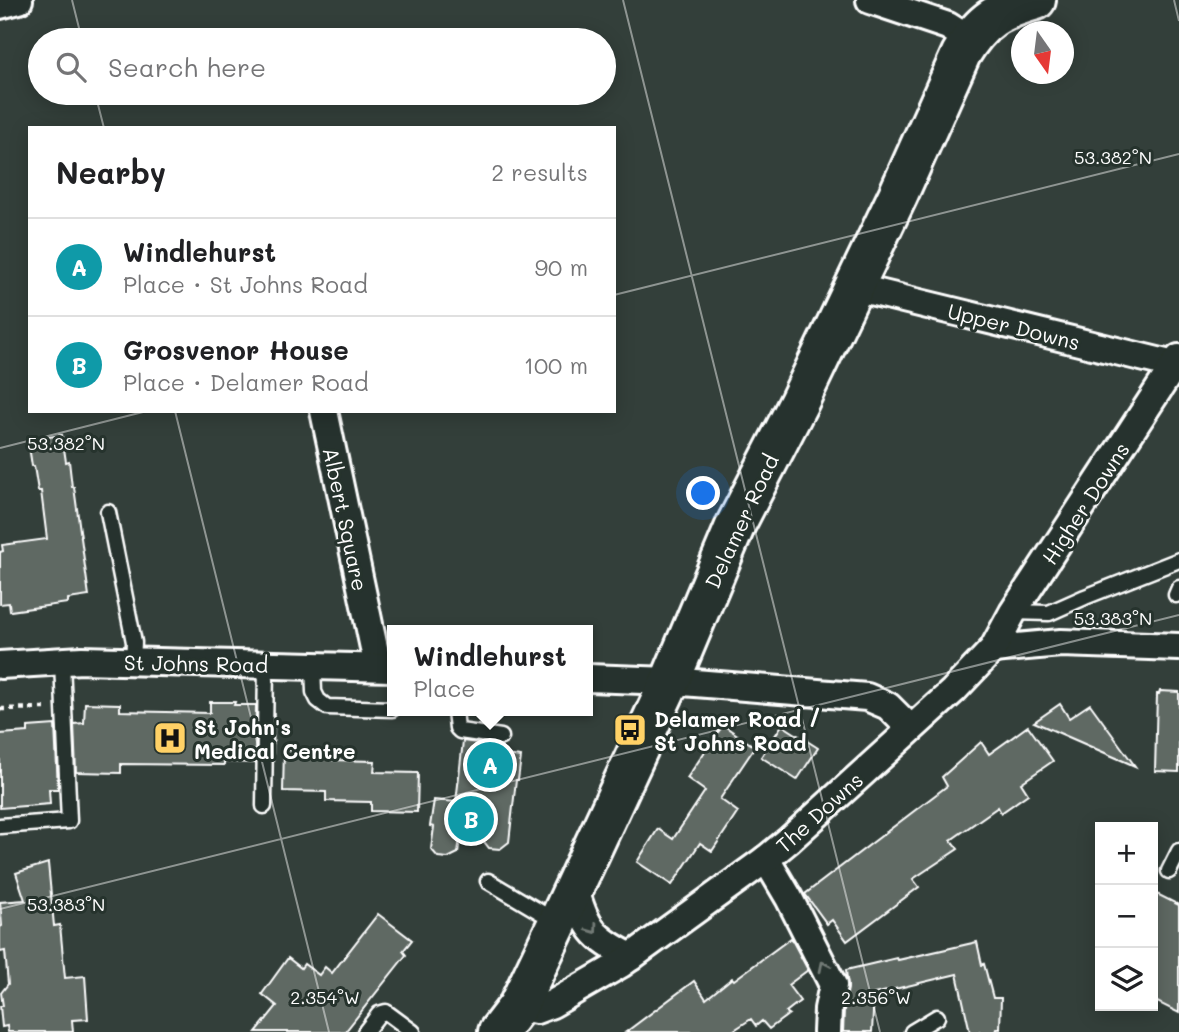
<!DOCTYPE html>
<html lang="en">
<head>
<meta charset="utf-8">
<style>
	:root { --surface:#fff; --page:#f6f6f6; --text:#202124; --muted:#757577; --line:#e0e0e0; --accent:#847042 }
	body { margin:0; font-family:Mali,sans-serif; background:var(--page); color:var(--text) }
	.controls { position:absolute; right:21px; bottom:21px; display:grid; overflow:hidden; border-radius:0px; box-shadow:0 4px 18px #0003 }
	.controls button { width:63px; height:63px; display:grid; place-items:center; padding:0; border:0; border-bottom:2px solid var(--line); background:var(--surface); color:var(--text); font:35px sans-serif }
	.compass { position:absolute; left:1011px; top:21px; width:63px; height:63px; border-radius:50%; background:var(--surface); box-shadow:0 4px 18px #0003; rotate:166deg }
	.you { position:absolute; left:704px; top:494px; width:24px; height:24px; margin:-18px; border:5px solid #fff; border-radius:50%; background:#1a73e8; box-shadow:0 0 0 10px #1a73e833 }
	.badge { display:grid; place-items:center; width:46px; height:46px; border-radius:50%; background:var(--accent); color:#fff; font-size:23px; font-weight:700 }
	.pin { position:absolute; translate:-50% -50%; border:4px solid #fff; box-shadow:0 2px 7px #0006 }
	.popup { position:absolute; left:387px; top:625px; width:206px; height:91px; box-sizing:border-box; display:grid; place-content:center; border-radius:0px; background:var(--surface); filter:drop-shadow(0 2px 5px #0005); font-size:23px; white-space:nowrap; color:var(--muted) }
	.popup b { font-size:26px; color:var(--text) }
	.popup::after { content:''; position:absolute; left:50%; top:100%; margin-left:-14px; border:14px solid transparent; border-top-color:var(--surface) }
	.list { margin:0; padding:0; list-style:none }
	h2 { display:flex; justify-content:space-between; align-items:center; height:91px; margin:0; padding:0 28px; font-size:30px }
	h2 small { font-size:23px; font-weight:400; color:var(--muted) }
	.list li { display:grid; grid-template-columns:46px 1fr auto; gap:21px; align-items:center; box-sizing:border-box; height:98px; padding:0 28px; border-top:2px solid var(--line) }
	.list b { display:block; font-size:26px; white-space:nowrap }
	.list p { margin:0; font-size:23px; white-space:nowrap; color:var(--muted) }
	.list em { font-size:23px; font-style:normal; color:var(--muted) }
	.icon { flex:none; width:38px; height:38px; fill:none; stroke:currentColor; stroke-width:2; stroke-linecap:round; stroke-linejoin:round }
	.map { position:relative; flex:none; width:1179px; height:1032px; overflow:hidden }
	.search { position:absolute; background:var(--surface); box-shadow:0 4px 18px #0003; left:28px; top:28px; width:588px; height:77px; display:flex; align-items:center; gap:18px; box-sizing:border-box; padding:0 24px; border-radius:38px; color:var(--muted); font-size:26px }
	.panel { position:absolute; background:var(--surface); box-shadow:0 4px 18px #0003; left:28px; top:126px; width:588px; height:287px; border-radius:0px }
	.map>svg:first-child { display:block }
	.building { fill:#5f6964; stroke:#fff; stroke-width:2 }
	.lines { fill:none; stroke-linecap:round; stroke-linejoin:round }
	.lane-casing { stroke:#fff; stroke-width:19 }
	.street-casing { stroke:#fff; stroke-width:32 }
	.secondary-casing { stroke:#fff; stroke-width:44 }
	.path { stroke:#fff; stroke-width:4.5; stroke-dasharray:5 5; stroke-linecap:butt }
	.lane { stroke:#26332d; stroke-width:14 }
	.street { stroke:#26332d; stroke-width:26 }
	.secondary { stroke:#26332d; stroke-width:38 }
	.oneway { stroke:#727a76 }
	.ticks { fill:none; stroke:#fff; stroke-width:2; stroke-opacity:0.45 }
	.labels { text-anchor:middle; dominant-baseline:central; stroke-width:6; stroke-linejoin:round; paint-order:stroke }
	.street-label { font-size:21px; fill:#fff; stroke:#26332d }
	.poi-label { font-size:21px; font-weight:bold; fill:#fff; stroke:#26332d; text-anchor:start }
	.ticks-label { font-size:18px; text-anchor:middle; fill:#fff; stroke:#26332d; stroke-width:6; stroke-linejoin:round; paint-order:stroke }
</style>
</head>
<body>
<div class="map">
<svg width="1179" height="1032" viewBox="0 0 1179 1032">
	<rect width="100%" height="100%" fill="#333f3a"/>
	<filter id="ink" filterUnits="userSpaceOnUse"><feTurbulence type="fractalNoise" baseFrequency=".0143" numOctaves="2"/><feDisplacementMap in="SourceGraphic" scale="14" xChannelSelector="R" yChannelSelector="G"/><feConvolveMatrix kernelMatrix="1 2 1 2 8 2 1 2 1" color-interpolation-filters="sRGB"/></filter>
	<g filter="url(#ink)">
		<!-- building -->
		<g class="building">
			<polygon points="62,435 66,462 69,461 72,487 74,487 89,596 68,599 68,603 10,611 9,603 0,604 0,552 3,551 2,545 47,539 41,491 38,491 34,466 32,466 28,440"/>
			<polygon points="1160,691 1179,692 1179,772 1155,771 1157,694 1159,694"/>
			<polygon points="210,702 235,702 234,705 256,705 255,763 224,762 224,765 121,764 121,773 76,772 74,724 84,723 85,703 120,704 120,711 210,713"/>
			<polygon points="1060,704 1069,718 1090,704 1135,766 1034,722"/>
			<polygon points="55,725 58,789 49,789 50,804 0,808 0,734 28,732 28,727"/>
			<polygon points="723,725 755,747 720,799 738,812 712,851 700,843 672,885 637,862 658,829 673,839 705,791 687,778"/>
			<polygon points="782,725 818,748 797,780 761,757"/>
			<polygon points="1028,726 1053,761 1021,783 1028,794 1001,813 998,807 951,840 958,849 913,879 919,887 847,941 832,920 827,924 805,894 947,786 942,777 981,742 989,754"/>
			<polygon points="463,741 499,746 499,754 521,757 518,780 516,780 509,842 500,849 489,848 463,815 458,853 448,858 438,857 431,849 434,827 430,826 434,800 456,802"/>
			<polygon points="284,750 331,751 330,760 375,761 374,772 418,773 417,812 371,811 371,802 326,801 326,792 283,791"/>
			<polygon points="48,863 54,926 60,925 65,978 85,976 88,1019 72,1020 73,1032 8,1032 7,1026 2,1027 0,1006 3,1006 1,993 8,984 5,951 0,952 0,927 2,926 0,902 25,900 16,873"/>
			<polygon points="1153,892 1179,905 1179,1013 1153,1000"/>
			<polygon points="378,914 412,940 403,951 406,955 345,1032 256,1032 277,1006 262,994 288,958 301,968 304,964 319,975 325,967 332,973"/>
			<polygon points="791,938 808,970 788,985 800,1001 786,1012 789,1014 769,1029 762,1021 756,1026 751,1019 731,1032 626,1032 694,981 706,999 732,978 734,980"/>
			<polygon points="977,942 982,965 984,964 993,998 1001,998 1000,1029 997,1029 996,1032 970,1032 957,974 874,994 872,1032 843,1032 844,1010 848,988 846,970 897,958 898,960"/>
		</g>
		<g class="lines">
			<defs>
				<g id="lane">
					<polyline points="108,512 134,642 133,662"/>
					<polyline points="1176,595 1179,588"/>
					<polyline points="1013,612 1049,613 1085,597 1179,560"/>
					<polyline points="313,666 314,692 318,700 327,707 392,709"/>
					<polyline points="455,711 457,728 460,731 501,737"/>
					<polyline points="264,806 266,665"/>
					<polyline points="0,826 69,821 62,662"/>
					<polyline points="1169,871 1179,851"/>
					<polyline points="488,881 557,922"/>
					<polyline points="365,1032 379,1014 386,1012 413,1032"/>
					<polyline points="912,1032 937,1017"/>
				</g>
				<g id="street">
					<polyline points="870,0 948,26 970,40"/>
					<polyline points="0,5 19,0"/>
					<polyline points="854,287 1174,365"/>
					<polyline points="324,411 378,667"/>
					<polyline points="993,649 1061,643 1179,647"/>
					<polyline points="0,665 82,660 392,668"/>
					<polyline points="588,678 670,681 867,697 888,706 910,728"/>
					<polyline points="766,859 789,898 833,985 828,1009 827,1032"/>
					<path d="M 574,887 C 587,928 591,937 631,957"/>
					<polyline points="518,1006 536,1010 552,1004 621,964 766,859 789,840 953,691 993,649 1013,612 1179,358"/>
				</g>
				<path id="secondary" d="M 498,1032 L 518,1006 L 558,922 L 670,681 L 736,524 L 799,402 L 898,195 L 961,54 C 982,19 998,11 1036,0"/>
			</defs>
			<!-- lane casing -->
			<use href="#lane" class="lane-casing"/>
			<!-- street casing -->
			<use href="#street" class="street-casing"/>
			<!-- secondary casing -->
			<use href="#secondary" class="secondary-casing"/>
			<!-- path -->
			<polyline class="path" points="0,709 45,708"/>
			<!-- lane -->
			<use href="#lane" class="lane"/>
			<!-- street -->
			<use href="#street" class="street"/>
			<!-- secondary -->
			<use href="#secondary" class="secondary"/>
		</g>
		<!-- one-way arrows -->
		<defs><path id="oneway-chevron" d="M-2-3.5L2.5 0L-2 3.5" fill="none" stroke-width="1.6" stroke-linecap="round" stroke-linejoin="round" transform="scale(1.75)"/></defs>
		<g class="oneway">
			<use href="#oneway-chevron" transform="translate(593 929) rotate(54)"/>
			<use href="#oneway-chevron" transform="translate(824 966) rotate(-116)"/>
		</g>
	</g>
	<!-- ticks -->
	<path class="ticks" d="M 72,0 L 82,40M 623,0 L 880,1032M 1174,0 L 1179,21M 95,93 L 104,128M 614,295 L 1179,154M 175,411 L 329,1032M 0,448 L 147,411M 0,909 L 1179,615"/>
	<!-- icons -->
	<defs>
		<symbol id="bus-square" viewBox="-11 -11 22 22"><rect x="-9" y="-9" width="18" height="18" rx="4" fill="#ffd166" stroke="#26332d"/><path d="M-5-6H5V4H4V6H2V4H-2V6H-4V4H-5ZM-3.5-4V0h7V-4ZM-3.5 1.2v1.5H-2V1.2ZM2 1.2v1.5H3.5V1.2Z" fill="#111"/></symbol>
		<symbol id="hospital-square" viewBox="-11 -11 22 22"><rect x="-9" y="-9" width="18" height="18" rx="4" fill="#ffd166" stroke="#26332d"/><path d="M-5-5h3v3.5h4V-5h3V5h-3V1.5h-4V5h-3Z" fill="#111"/></symbol>
	</defs>
	<g fill-rule="evenodd">
		<use href="#bus-square" x="611" y="711" width="38" height="38"/>
		<use href="#hospital-square" x="151" y="719" width="38" height="38"/>
	</g>
	<g class="labels">
		<!-- street labels -->
		<g class="street-label">
			<text transform="translate(1014 326) rotate(14)">Upper Downs</text>
			<text transform="translate(1085 503) rotate(-57)">Higher Downs</text>
			<text transform="translate(346 519) rotate(78)">Albert Square</text>
			<text transform="translate(741 521) rotate(-65)">Delamer Road</text>
			<text transform="translate(196 663) rotate(1)">St Johns Road</text>
			<text transform="translate(819 812) rotate(-42)">The Downs</text>
		</g>
		<!-- poi labels -->
		<g class="poi-label">
			<text x="654" y="718">Delamer Road /<tspan x="654" dy="24">St Johns Road</tspan></text>
			<text x="194" y="726">St John's<tspan x="194" dy="24">Medical Centre</tspan></text>
		</g>
	</g>
	<g class="ticks-label">
		<text x="1113" y="164">53.382°N</text>
		<text x="66" y="450">53.382°N</text>
		<text x="1113" y="625">53.383°N</text>
		<text x="66" y="911">53.383°N</text>
		<text x="325" y="1004">2.354°W</text>
		<text x="876" y="1004">2.356°W</text>
	</g>
</svg>
<div class="controls">
<button>+</button>
<button>−</button>
<button><svg class="icon" aria-label="layers" viewBox="0 0 24 24"><path d="M12 4l9 5-9 5-9-5zM3 14l9 5 9-5"/></svg></button>
</div>
<svg class="compass" viewBox="-18 -18 36 36"><path d="M0-13l5 13h-10z" fill="#e53935"/><path d="M0 13l5-13h-10z" fill="#757577"/></svg>
<div class="you"></div>
<div class="pin badge" style="left:490px;top:765px;background:#0f9aa8">A</div>
<div class="popup"><b>Windlehurst</b>Place</div>
<div class="pin badge" style="left:471px;top:819px;background:#0f9aa8">B</div>
<div class="search"><svg class="icon" aria-label="search" viewBox="0 0 24 24"><circle cx="10" cy="10" r="6"/><path d="M15 15l6 6"/></svg>Search here</div>
<section class="panel">
<h2>Nearby<small>2 results</small></h2>
<ul class="list">
<li><span class="badge" style="background:#0f9aa8">A</span><div><b>Windlehurst</b><p>Place · St Johns Road</p></div><em>90 m</em></li>
<li><span class="badge" style="background:#0f9aa8">B</span><div><b>Grosvenor House</b><p>Place · Delamer Road</p></div><em>100 m</em></li>
</ul>
</section>
</div>
</body>
</html>
